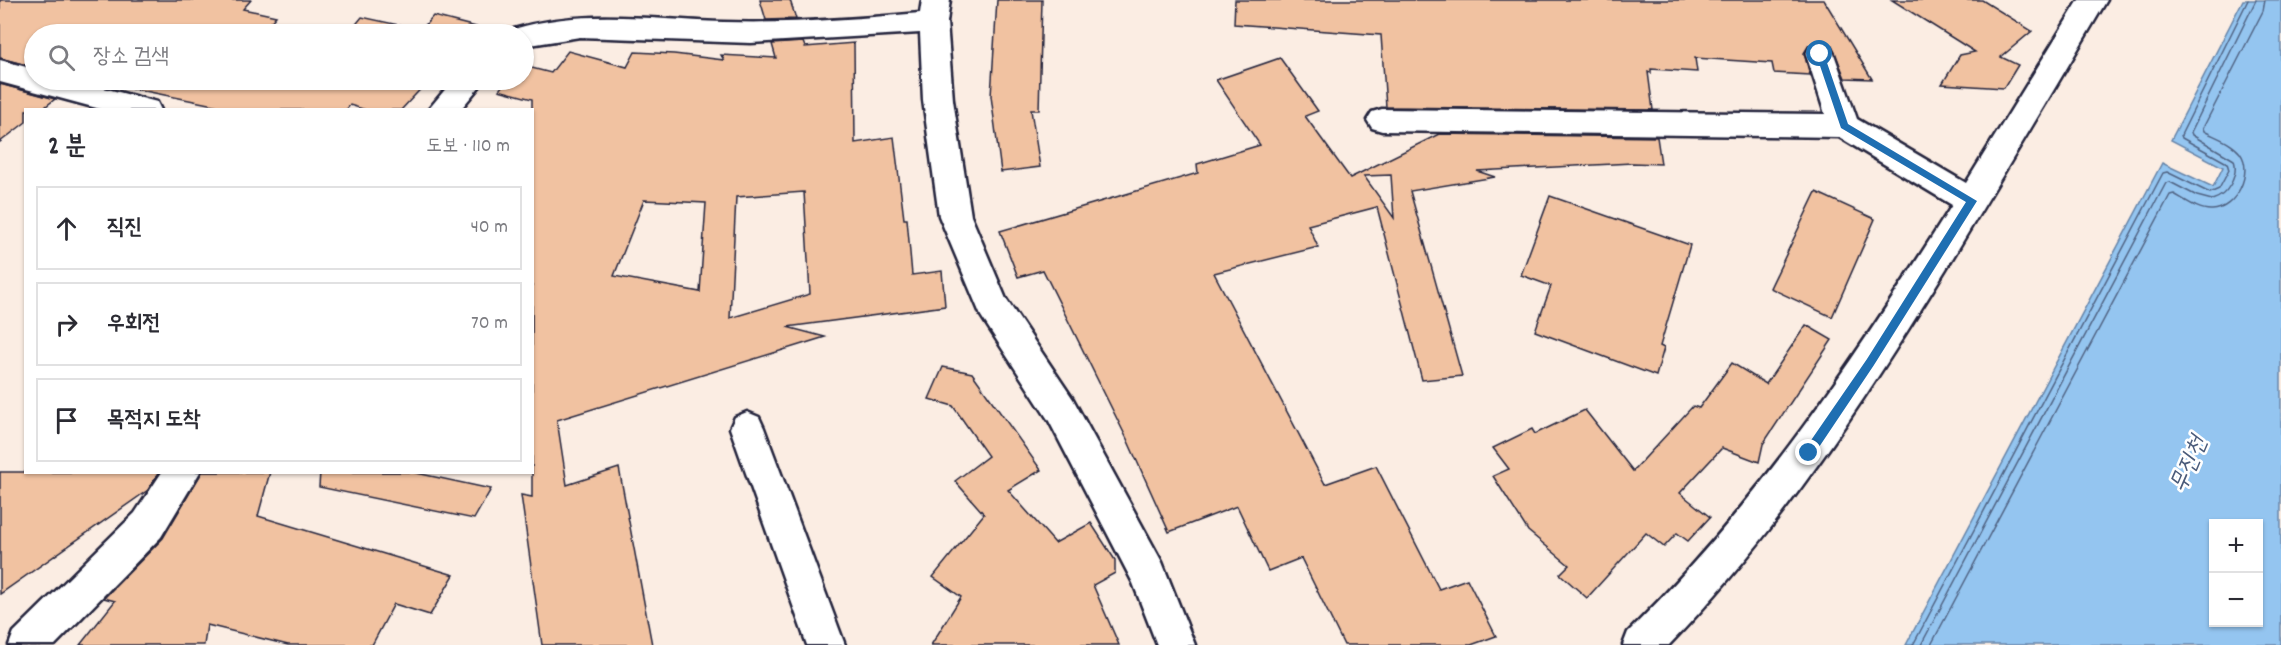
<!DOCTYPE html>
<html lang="ko">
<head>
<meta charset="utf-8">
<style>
	:root { --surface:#fff; --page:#f7f7f7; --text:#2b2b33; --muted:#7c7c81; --line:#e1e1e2 }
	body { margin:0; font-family:Dekko,"Poor Story",sans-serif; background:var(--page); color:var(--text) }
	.controls { position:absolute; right:18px; bottom:18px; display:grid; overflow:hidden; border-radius:0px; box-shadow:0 2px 4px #0004 }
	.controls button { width:54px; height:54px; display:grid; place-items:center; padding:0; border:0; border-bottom:2px solid var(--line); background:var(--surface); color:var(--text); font:30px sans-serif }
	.stop { position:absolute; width:18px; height:18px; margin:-14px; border:4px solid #1f6fb2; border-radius:50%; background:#fff }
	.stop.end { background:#1f6fb2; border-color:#fff; box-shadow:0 2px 6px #0008 }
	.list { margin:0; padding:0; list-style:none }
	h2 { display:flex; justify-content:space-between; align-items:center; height:78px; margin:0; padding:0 24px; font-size:26px }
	h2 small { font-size:20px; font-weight:400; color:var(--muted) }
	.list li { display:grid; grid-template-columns:39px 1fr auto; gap:18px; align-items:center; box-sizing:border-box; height:84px; margin:0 12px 12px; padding:0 12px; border:2px solid var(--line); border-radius:0px }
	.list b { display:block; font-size:22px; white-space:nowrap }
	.list em { font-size:20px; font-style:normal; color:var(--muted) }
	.icon { flex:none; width:33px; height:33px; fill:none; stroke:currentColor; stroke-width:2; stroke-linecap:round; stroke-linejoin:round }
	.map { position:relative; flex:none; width:2281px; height:645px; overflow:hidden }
	.search { position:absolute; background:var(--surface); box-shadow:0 2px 4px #0004; left:24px; top:24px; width:510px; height:66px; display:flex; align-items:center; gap:15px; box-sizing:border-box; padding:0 21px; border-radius:33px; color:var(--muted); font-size:22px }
	.panel { position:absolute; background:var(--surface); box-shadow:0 2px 4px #0004; left:24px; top:108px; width:510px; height:366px; border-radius:0px }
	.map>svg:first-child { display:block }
	.water { fill:#94c5f0; stroke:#6684a8; stroke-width:1.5; fill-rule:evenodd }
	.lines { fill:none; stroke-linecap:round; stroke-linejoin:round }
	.shore { stroke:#506383; stroke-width:1.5 }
	.building { fill:#f1c2a1; stroke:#22223b; stroke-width:1.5; fill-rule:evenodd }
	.minor-casing { stroke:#22223b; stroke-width:5 }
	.minor { fill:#fff; fill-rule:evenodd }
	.route { fill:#1f6fb2 }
	.labels { text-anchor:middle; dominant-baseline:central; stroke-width:5; stroke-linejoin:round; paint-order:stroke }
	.water-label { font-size:24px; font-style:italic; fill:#4a5b7a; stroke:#fff }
</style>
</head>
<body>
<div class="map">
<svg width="2281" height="645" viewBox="0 0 2281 645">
	<rect width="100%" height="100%" fill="#fbede3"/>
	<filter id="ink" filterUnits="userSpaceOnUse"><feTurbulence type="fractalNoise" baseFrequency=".0167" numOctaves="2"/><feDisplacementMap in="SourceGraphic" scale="12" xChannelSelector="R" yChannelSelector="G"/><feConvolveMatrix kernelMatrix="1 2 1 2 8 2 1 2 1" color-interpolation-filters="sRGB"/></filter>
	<g filter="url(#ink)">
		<!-- water -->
		<path class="water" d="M 2243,0 L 2281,0 L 2281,645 L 1906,645 L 2162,163 L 2213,187 L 2223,167 L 2171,140 ZM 2214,524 L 2258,524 L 2258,622 L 2214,622 Z"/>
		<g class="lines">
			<!-- shore -->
			<g class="shore">
				<polyline points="1913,645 2163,173 2167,172 2210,193 2219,189 2229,170 2227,163 2182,138 2181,135 2248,0"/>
				<path d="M 1921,645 L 2166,183 L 2170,182 L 2197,196 L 2212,200 C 2227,196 2239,176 2234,160 L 2192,135 L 2191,132 L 2256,0"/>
				<path d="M 1931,645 L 2170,195 L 2174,194 C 2185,200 2199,211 2212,210 C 2236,209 2254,172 2240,153 C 2231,142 2215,137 2204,131 L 2203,128 L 2263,11 L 2265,0"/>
			</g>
		</g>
		<!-- building -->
		<g class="building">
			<polygon points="0,0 251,0 243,9 276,16 269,24 324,34 34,34 34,67 0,58"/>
			<polygon points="760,0 790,0 796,19 766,20"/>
			<polygon points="997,0 1042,0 1039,110 1031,110 1040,167 1001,172 991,96"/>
			<polygon points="1235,0 1824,0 1872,79 1845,78 1832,46 1819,42 1809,45 1804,53 1810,75 1774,73 1772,63 1695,58 1697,72 1651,69 1651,73 1648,72 1653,110 1386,107 1381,35 1234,24"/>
			<polygon points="1892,0 1982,0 2032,31 2001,57 2018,65 2004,88 1942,84 1960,55 1975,52"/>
			<polygon points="433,16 476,27 470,34 348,34 362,17 421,30"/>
			<path d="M 803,42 L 805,47 L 854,43 L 855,143 L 894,137 L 904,219 L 907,219 L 912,275 L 942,271 L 945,306 L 787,327 L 825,337 L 557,420 L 567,485 L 619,468 L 652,645 L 542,645 L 521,495 L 532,497 L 532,99 L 499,90 L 507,80 L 524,80 L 524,66 L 551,73 L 568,51 L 627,67 L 635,52 L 674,54 L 724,60 L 721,55 L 776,58 L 772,44 ZM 804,192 L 810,294 L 730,318 L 736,197 ZM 644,200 L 706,203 L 700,292 L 614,276 Z"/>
			<path d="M 1280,58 L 1318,111 L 1305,116 L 1350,178 L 1439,134 L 1657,137 L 1661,164 L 1632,163 L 1477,171 L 1495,177 L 1410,191 L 1462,376 L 1422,380 L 1377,207 L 1308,225 L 1318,247 L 1214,273 L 1325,484 L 1376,466 L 1439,589 L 1467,579 L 1496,636 L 1471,645 L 1344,645 L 1301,558 L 1268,571 L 1237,506 L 1169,532 L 1127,439 L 1043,270 L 1018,277 L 1000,231 L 1198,173 L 1197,164 L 1260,145 L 1216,80 ZM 1391,175 L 1394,218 L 1364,176 Z"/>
			<polygon points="91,80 429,80 401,110 366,110 350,105 346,110 238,110"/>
			<polygon points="0,84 55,99 41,110 26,110 26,122 0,142"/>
			<polygon points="1816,192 1875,219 1832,317 1770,288"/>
			<polygon points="1550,196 1690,245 1660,346 1664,348 1656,376 1535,331 1551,286 1521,275"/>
			<polygon points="1806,325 1832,340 1763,444 1759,462 1722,448 1680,493 1710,517 1688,541 1677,533 1664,547 1646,533 1587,598 1560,574 1569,565 1528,531 1493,476 1509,469 1493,448 1532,429 1535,434 1585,410 1633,471 1693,406 1699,408 1732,363 1766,384"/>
			<polygon points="943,367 972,373 1041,470 1008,490 1055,543 1091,523 1115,560 1115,573 1093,585 1119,645 931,645 961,597 933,577 984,514 955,481 988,456 953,406 929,399"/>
			<polygon points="0,472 159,472 148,490 0,594"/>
			<polygon points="202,472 270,472 258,516 454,575 430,615 394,604 372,645 288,645 207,625 204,645 80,645 115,601 104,598 163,538"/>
			<polygon points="320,472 412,472 491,489 474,519 319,487"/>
		</g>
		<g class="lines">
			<defs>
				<g id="minor">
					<path d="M 922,0 L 950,0 L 947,22 L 953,100 L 971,216 L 1006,299 L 1073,399 L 1162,562 L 1195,645 L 1157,645 L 1133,583 L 1049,421 L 981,316 L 939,216 L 923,100 L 920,33 L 751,43 L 580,37 L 524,46 L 524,34 L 511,34 L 514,29 C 583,8 653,20 723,22 C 789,24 855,19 920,13 Z"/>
					<path d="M 2079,0 L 2107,0 C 2054,90 2000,180 1946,269 C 1864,402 1778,533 1669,645 L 1623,645 L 1628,632 C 1760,501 1854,360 1952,205 L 1839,137 L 1382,131 L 1372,128 L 1367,120 L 1372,112 L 1382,109 L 1825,114 L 1806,54 L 1810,47 L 1820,44 L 1830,47 L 1834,54 L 1857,119 L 1966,183 Z"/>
					<polygon points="0,60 34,69 34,80 73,80 157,102 161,110 104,110 0,82"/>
					<polygon points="453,80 485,80 460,110 428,110"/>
					<polygon points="747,412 759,417 764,428 845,645 807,645 730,428 735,417"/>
					<polygon points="162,472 200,472 161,537 55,645 9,645 14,632 135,513"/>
				</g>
			</defs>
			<!-- minor casing -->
			<use href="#minor" class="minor-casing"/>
			<!-- minor -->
			<use href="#minor" class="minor"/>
		</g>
	</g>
	<!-- route -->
	<polygon class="route" points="1820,51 1824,54 1848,124 1977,201 1874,365 1813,456 1809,457 1804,453 1805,449 1867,359 1966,202 1841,128 1816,54"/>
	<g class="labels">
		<!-- water labels -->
		<g class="water-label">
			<text transform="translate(2190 465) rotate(-67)">무진천</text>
		</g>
	</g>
</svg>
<div class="controls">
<button>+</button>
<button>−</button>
</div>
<div class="stop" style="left:1820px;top:54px"></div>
<div class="stop end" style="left:1809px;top:453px"></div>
<div class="search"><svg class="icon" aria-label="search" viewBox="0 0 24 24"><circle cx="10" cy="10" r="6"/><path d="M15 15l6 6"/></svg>장소 검색</div>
<section class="panel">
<h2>2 분<small>도보 · 110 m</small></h2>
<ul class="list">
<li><svg class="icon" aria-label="ahead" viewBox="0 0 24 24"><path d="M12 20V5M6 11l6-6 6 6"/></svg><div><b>직진</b></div><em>40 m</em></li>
<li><svg class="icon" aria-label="right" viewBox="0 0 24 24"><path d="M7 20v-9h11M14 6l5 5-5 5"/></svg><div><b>우회전</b></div><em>70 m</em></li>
<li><svg class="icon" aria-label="arrive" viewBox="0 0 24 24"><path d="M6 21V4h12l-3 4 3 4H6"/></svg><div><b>목적지 도착</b></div></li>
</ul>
</section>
</div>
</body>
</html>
